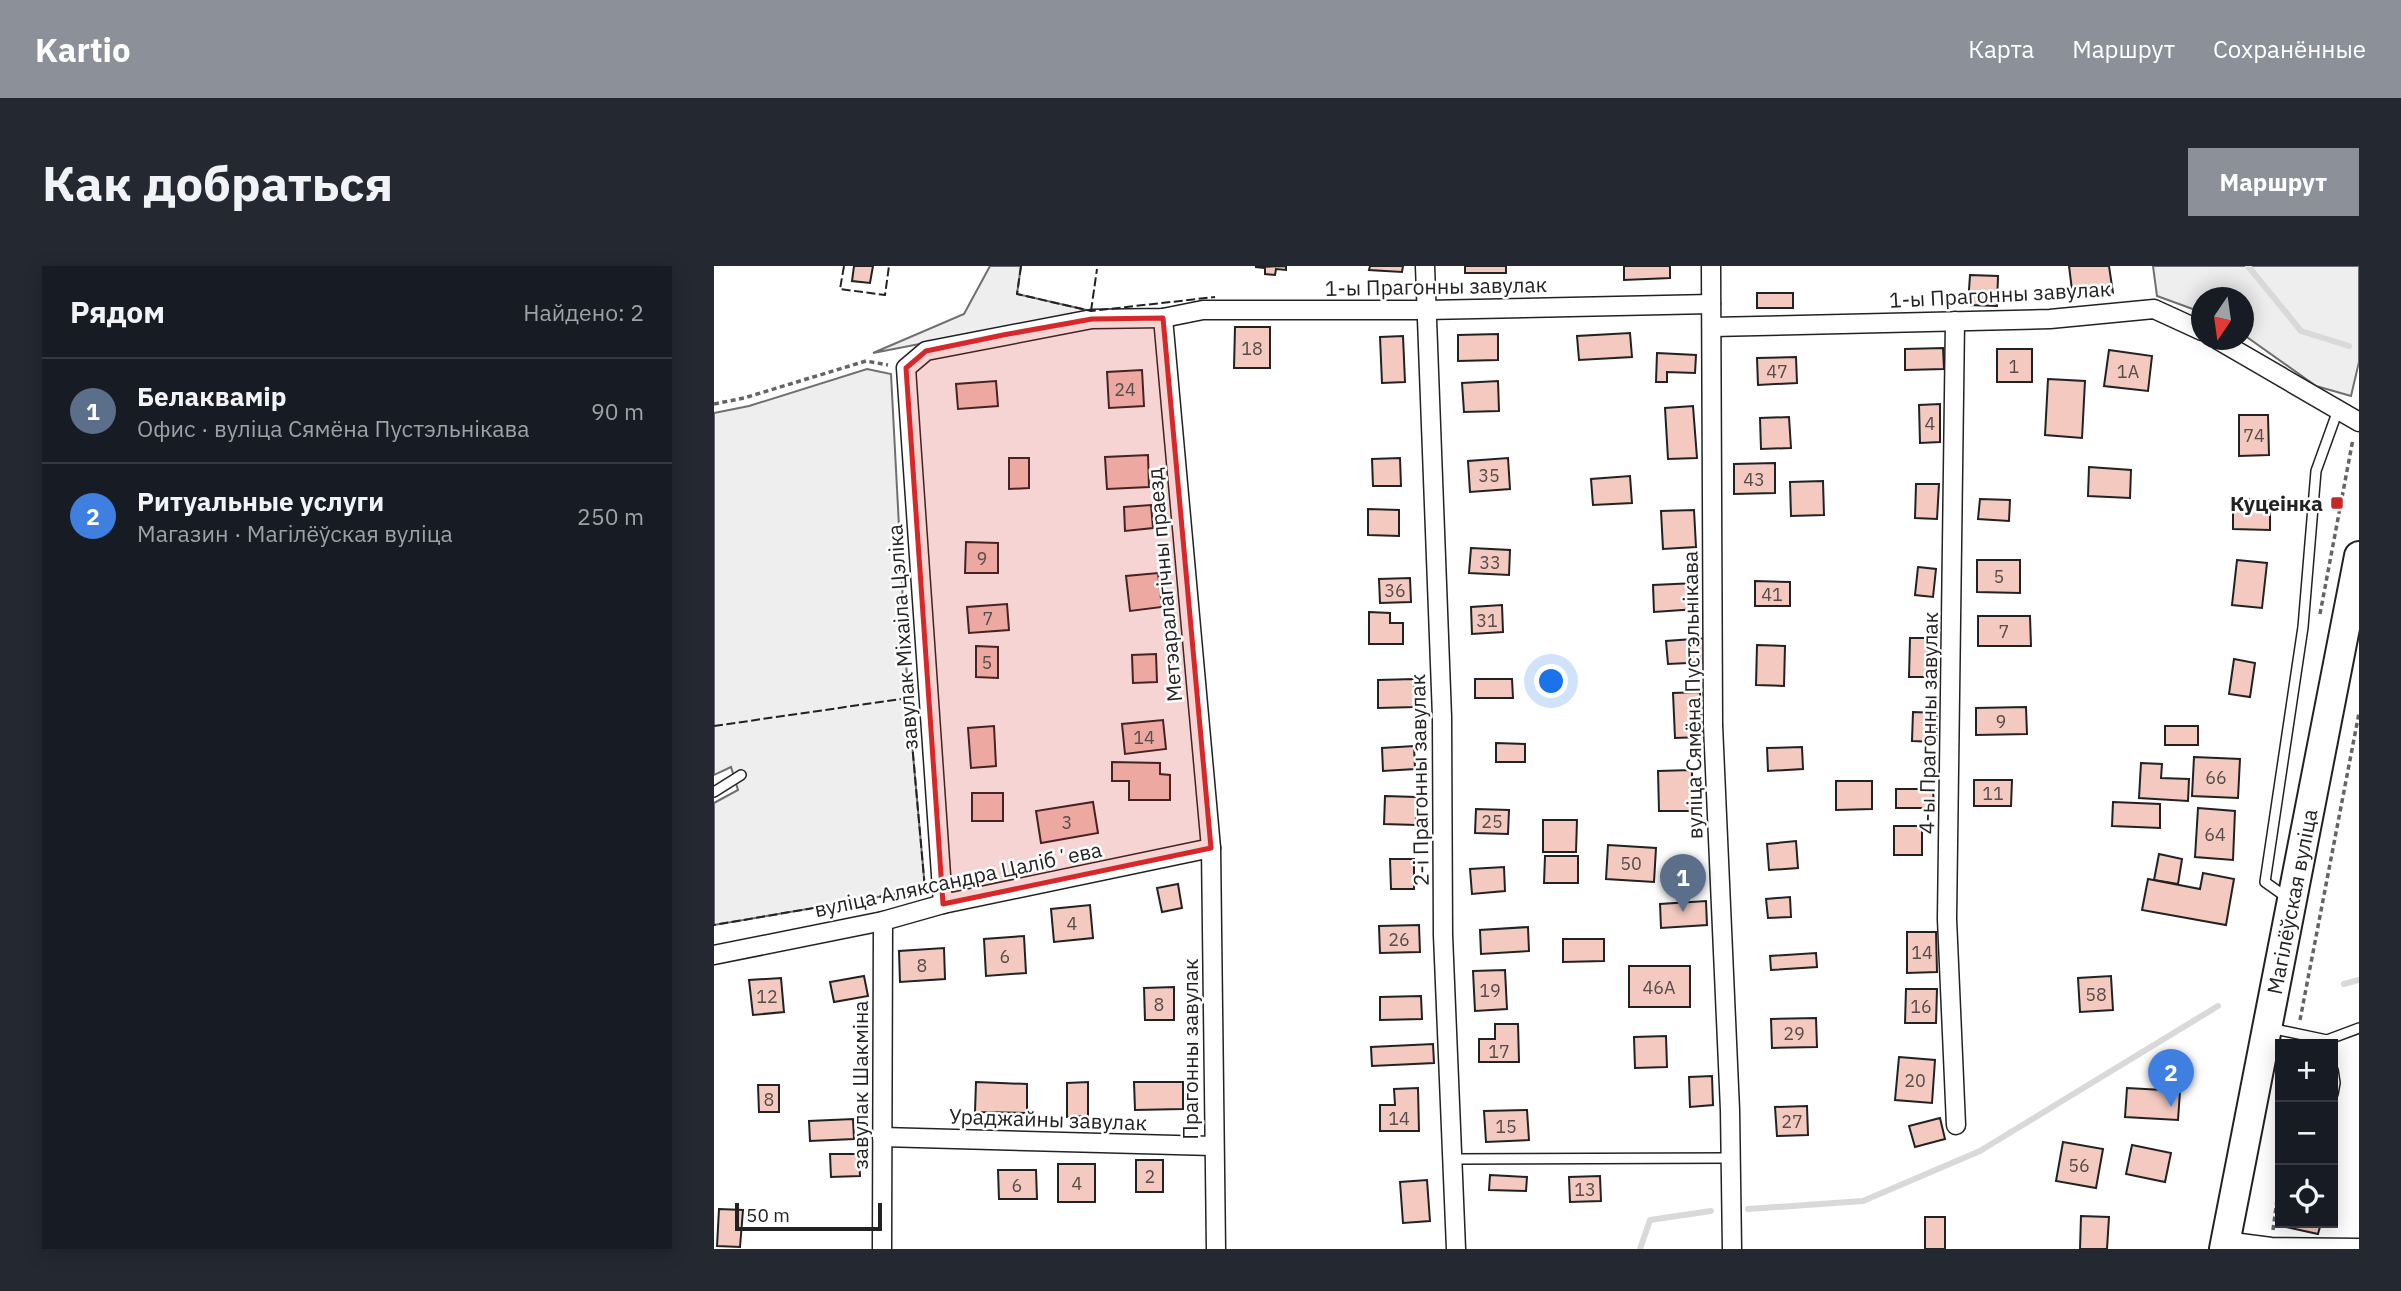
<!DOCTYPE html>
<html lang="ru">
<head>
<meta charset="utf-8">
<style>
	:root { --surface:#171b24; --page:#242831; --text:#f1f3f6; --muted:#9ea1a6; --line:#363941; --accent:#8c9099 }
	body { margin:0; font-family:"IBM Plex Sans",sans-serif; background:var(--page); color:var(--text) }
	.controls { position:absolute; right:21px; bottom:21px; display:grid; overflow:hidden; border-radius:0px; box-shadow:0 4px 18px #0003 }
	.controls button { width:63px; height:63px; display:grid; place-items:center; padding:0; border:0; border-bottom:2px solid var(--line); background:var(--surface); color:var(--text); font:35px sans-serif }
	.compass { position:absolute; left:1477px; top:21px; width:63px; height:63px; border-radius:50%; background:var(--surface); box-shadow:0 4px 18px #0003; rotate:193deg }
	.scale { position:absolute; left:21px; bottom:18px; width:147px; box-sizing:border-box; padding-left:7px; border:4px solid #222; border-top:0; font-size:19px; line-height:24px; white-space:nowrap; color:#222; -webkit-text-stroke:5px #fff; paint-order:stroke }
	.you { position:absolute; left:838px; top:416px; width:24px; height:24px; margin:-18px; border:5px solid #fff; border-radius:50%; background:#1a73e8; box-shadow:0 0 0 10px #1a73e833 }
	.badge { display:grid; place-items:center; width:46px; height:46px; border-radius:50%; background:var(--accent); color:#fff; font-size:23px; font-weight:700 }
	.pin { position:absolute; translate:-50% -58px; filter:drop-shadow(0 2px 4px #0008) }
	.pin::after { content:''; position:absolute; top:37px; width:24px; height:21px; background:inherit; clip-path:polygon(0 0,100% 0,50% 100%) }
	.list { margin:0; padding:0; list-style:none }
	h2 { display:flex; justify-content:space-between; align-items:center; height:91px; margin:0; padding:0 28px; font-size:30px }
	h2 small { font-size:23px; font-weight:400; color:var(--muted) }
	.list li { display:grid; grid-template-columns:46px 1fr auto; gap:21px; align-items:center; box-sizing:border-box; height:105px; padding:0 28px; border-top:2px solid var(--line) }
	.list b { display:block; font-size:26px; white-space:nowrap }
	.list p { margin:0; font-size:23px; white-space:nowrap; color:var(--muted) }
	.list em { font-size:23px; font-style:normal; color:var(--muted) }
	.icon { flex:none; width:38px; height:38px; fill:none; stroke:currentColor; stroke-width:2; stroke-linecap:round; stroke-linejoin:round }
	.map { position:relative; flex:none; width:1645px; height:983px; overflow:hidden; border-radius:0px }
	header { display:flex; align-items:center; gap:42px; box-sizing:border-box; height:98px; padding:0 35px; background:var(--accent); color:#fff }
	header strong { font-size:33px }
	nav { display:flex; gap:38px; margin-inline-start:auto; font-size:24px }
	.intro { display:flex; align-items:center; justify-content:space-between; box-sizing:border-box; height:168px; padding:0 42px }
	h1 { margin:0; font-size:49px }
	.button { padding:18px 32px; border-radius:0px; background:var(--accent); color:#fff; font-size:24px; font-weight:700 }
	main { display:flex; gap:42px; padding:0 42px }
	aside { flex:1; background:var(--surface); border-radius:0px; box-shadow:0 4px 18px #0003 }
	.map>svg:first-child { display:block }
	.green { fill:#eee; stroke:#6f6f6f; stroke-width:2 }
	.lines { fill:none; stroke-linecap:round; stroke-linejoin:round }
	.stream { stroke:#d9d9d9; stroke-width:6 }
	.building { fill:#f3c9c0; stroke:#222; stroke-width:2 }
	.lane-casing { stroke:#222; stroke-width:12 }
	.street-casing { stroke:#222; stroke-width:21 }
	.primary-casing { stroke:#222; stroke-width:32 }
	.path { stroke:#646464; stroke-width:3.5; stroke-dasharray:5 3.5; stroke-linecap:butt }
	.lane { stroke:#fff; stroke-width:9 }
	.street { stroke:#fff; stroke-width:18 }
	.primary { stroke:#fff; stroke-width:28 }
	.fence { stroke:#222; stroke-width:2; stroke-dasharray:9 3.5; stroke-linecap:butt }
	.marked { fill:#d62828; fill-opacity:0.2; stroke:#d62828; stroke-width:5; stroke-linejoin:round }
	.poi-dot { fill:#c62828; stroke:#fff; stroke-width:2.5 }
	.labels { text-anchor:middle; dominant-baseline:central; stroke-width:5; stroke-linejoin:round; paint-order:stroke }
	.number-label { font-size:18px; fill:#564c4a }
	.street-label { font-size:21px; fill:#222; stroke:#fff }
	.poi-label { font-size:21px; font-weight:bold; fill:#222; stroke:#fff; text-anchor:end }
</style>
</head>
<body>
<header>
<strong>Kartio</strong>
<nav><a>Карта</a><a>Маршрут</a><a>Сохранённые</a></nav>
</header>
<div class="intro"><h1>Как добраться</h1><a class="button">Маршрут</a></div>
<main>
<aside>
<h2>Рядом<small>Найдено: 2</small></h2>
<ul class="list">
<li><span class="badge" style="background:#5c6f8a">1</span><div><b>Белаквамір</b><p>Офис · вуліца Сямёна Пустэльнікава</p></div><em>90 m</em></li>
<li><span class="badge" style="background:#3f7fe0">2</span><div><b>Ритуальные услуги</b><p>Магазин · Магілёўская вуліца</p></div><em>250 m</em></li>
</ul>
</aside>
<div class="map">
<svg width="1645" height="983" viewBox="0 0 1645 983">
	<rect width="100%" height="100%" fill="#fff"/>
	<!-- green -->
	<g class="green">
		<polygon points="276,0 307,0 303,28 377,45 159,87 250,48"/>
		<polygon points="1439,0 1645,0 1645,96 1637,130 1602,120 1530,69 1530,32 1488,32 1487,46 1443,30"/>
		<polygon points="153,103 177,108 194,432 211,623 0,659 0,537 24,524 17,501 0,509 0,147 35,140"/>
	</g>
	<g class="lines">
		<!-- stream -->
		<g class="stream">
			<polyline points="1534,0 1587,65 1635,80"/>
			<polyline points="1630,718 1645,714"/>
			<polyline points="1034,943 1149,935 1266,885 1504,740"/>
			<polyline points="926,983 936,954 997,945"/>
		</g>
	</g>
	<!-- building -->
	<g class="building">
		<polygon points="140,0 159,0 156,17 138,15"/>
		<polygon points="572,0 572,4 562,3 561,9 551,8 551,2 541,1"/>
		<polygon points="656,0 689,0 688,6 655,4"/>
		<rect x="751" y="0" width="41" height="7"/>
		<polygon points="910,0 956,0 956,12 910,14"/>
		<polygon points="1355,0 1395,0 1399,27 1359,32"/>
		<polygon points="1256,9 1284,10 1283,40 1254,39"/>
		<rect x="1043" y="27" width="36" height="15"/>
		<polygon points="521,61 556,61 556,102 520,102"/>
		<polygon points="916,67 918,91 865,94 863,70"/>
		<polygon points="784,68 784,94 744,95 744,69"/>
		<polygon points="689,70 691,116 668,117 666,71"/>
		<polygon points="1229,82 1230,103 1191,104 1191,83"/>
		<rect x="1283" y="83" width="35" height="33"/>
		<polygon points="1395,84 1438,90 1434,125 1390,120"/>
		<polygon points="943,87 982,89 981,107 953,106 953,116 942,116"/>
		<polygon points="1082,91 1083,117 1044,119 1043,92"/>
		<polygon points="428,104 430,140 395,142 393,106"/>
		<polygon points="1334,113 1371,115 1368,172 1331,169"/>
		<polygon points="282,115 284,140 244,143 242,118"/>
		<polygon points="784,115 785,145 750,146 748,117"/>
		<polygon points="1226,138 1226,176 1206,177 1205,139"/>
		<polygon points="979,140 983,192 954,193 951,142"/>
		<polygon points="1525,149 1554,149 1555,189 1525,190"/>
		<polygon points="1075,151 1077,182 1047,183 1046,152"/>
		<polygon points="434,189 435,221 393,223 391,191"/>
		<polygon points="295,192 315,192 315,222 295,223"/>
		<polygon points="686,192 687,220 659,220 658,193"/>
		<polygon points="794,192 796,223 756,226 754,195"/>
		<polygon points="1061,197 1061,227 1020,228 1020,198"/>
		<polygon points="1375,201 1417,204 1416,232 1374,230"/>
		<polygon points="916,210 918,237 879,239 877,213"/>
		<polygon points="1109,215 1110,249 1077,250 1076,216"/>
		<polygon points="1202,218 1225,218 1223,253 1201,252"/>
		<polygon points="1266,233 1296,234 1295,255 1264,253"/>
		<polygon points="1519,233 1556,234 1556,264 1519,263"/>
		<polygon points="437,239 439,262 411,265 410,241"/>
		<polygon points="654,243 685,244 685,270 654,269"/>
		<polygon points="980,244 982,281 949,283 947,245"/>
		<polygon points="252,276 284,277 284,307 251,307"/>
		<polygon points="757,282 796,284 795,309 755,307"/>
		<polygon points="1263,294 1306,294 1306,327 1263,326"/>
		<polygon points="1523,294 1553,297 1548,342 1518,339"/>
		<polygon points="1204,301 1222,303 1219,331 1201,329"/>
		<polygon points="444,307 448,341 416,345 412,310"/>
		<polygon points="696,312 697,336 666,337 665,313"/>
		<polygon points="1041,315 1076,316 1076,340 1041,340"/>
		<polygon points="982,317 983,343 940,346 939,319"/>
		<polygon points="293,338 295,364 255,367 253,341"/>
		<polygon points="788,339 789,366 758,368 757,341"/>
		<polygon points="655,346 676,347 676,357 689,357 689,378 655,378"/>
		<polygon points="1264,350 1316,350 1317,380 1264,380"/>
		<polygon points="993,372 995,396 954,398 952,375"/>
		<polygon points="1196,372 1222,372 1221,411 1195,411"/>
		<polygon points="1043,379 1071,380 1070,420 1042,419"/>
		<polygon points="262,380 284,381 284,412 262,411"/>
		<polygon points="442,388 443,416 419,417 418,389"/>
		<polygon points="1520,393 1541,397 1536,431 1515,428"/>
		<polygon points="700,413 701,441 664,442 664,414"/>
		<polygon points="761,413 798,413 799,432 761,432"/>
		<polygon points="986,426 988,471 961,472 959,427"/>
		<polygon points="1312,441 1313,468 1262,469 1262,442"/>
		<polygon points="1199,446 1223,447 1222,476 1198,475"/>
		<polygon points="449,454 452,483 411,488 408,458"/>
		<polygon points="280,460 282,500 257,502 254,462"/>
		<rect x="1451" y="460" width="33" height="19"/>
		<polygon points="782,477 811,478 811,496 782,496"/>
		<polygon points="700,480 701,503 669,505 668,482"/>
		<polygon points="1088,481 1089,503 1054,505 1053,482"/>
		<polygon points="1480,491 1526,493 1524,532 1478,530"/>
		<polygon points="398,496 446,497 446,508 456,509 456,534 415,534 415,515 398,515"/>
		<polygon points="1427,497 1448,498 1447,512 1475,513 1474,535 1425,532"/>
		<polygon points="978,504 978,545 945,545 944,505"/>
		<polygon points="1260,514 1298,514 1297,540 1260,540"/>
		<polygon points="1122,515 1158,515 1158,543 1122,544"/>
		<polygon points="1182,523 1219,523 1220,542 1182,542"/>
		<rect x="258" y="527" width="31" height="28"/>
		<polygon points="671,530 702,531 702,559 670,558"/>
		<polygon points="379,536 384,567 327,577 322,545"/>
		<polygon points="1399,536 1446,538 1446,562 1398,560"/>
		<polygon points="1484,542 1521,545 1519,594 1481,591"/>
		<polygon points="762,543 795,544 794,568 761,567"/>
		<polygon points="829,554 863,554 862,586 829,586"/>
		<rect x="1180" y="560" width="28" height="29"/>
		<polygon points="1082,575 1084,602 1055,604 1053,578"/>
		<polygon points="894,579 942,582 940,616 892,613"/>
		<polygon points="1445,588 1468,593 1464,618 1440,614"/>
		<polygon points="831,590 864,590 864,617 830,617"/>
		<polygon points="676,593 700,593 700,623 677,623"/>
		<polygon points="790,601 791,625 758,628 756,603"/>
		<polygon points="1489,607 1520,613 1512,659 1428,644 1434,613 1486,623"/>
		<polygon points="464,618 468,642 448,646 443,622"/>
		<polygon points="1076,631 1077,651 1054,652 1052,633"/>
		<polygon points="992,635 993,659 947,662 946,638"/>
		<polygon points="376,639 379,672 340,676 337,643"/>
		<polygon points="705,659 706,686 666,687 665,660"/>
		<polygon points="814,661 815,685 767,688 766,664"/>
		<polygon points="1193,666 1222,666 1223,706 1193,707"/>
		<polygon points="310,670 312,707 272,710 270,673"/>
		<polygon points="849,673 890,673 890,695 849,696"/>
		<polygon points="230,682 231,713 186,716 185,685"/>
		<polygon points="1102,687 1103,701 1057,704 1056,690"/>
		<rect x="915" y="700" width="61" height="41"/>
		<polygon points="791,704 793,743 761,745 759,705"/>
		<polygon points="150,710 154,730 120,736 116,716"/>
		<polygon points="1397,710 1399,744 1366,746 1364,712"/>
		<polygon points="67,712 70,746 39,749 35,714"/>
		<polygon points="460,721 460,754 431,754 430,722"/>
		<polygon points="1192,723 1223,723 1222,757 1191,757"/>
		<polygon points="707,730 708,753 666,754 666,731"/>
		<polygon points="1102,752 1103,781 1058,782 1057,753"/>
		<polygon points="781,758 804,758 805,796 765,796 765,773 781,773"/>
		<polygon points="952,770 953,801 921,802 920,771"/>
		<polygon points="719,778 720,797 658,800 657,781"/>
		<polygon points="1185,791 1221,794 1218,837 1181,834"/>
		<polygon points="998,810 999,839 976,841 975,811"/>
		<polygon points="262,816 313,818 313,847 261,846"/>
		<polygon points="374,816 374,850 353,851 353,817"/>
		<polygon points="420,816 469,816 469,843 421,844"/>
		<polygon points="44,819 65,819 65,846 45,846"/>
		<polygon points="704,822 705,865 666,865 666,839 681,839 680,823"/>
		<polygon points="1413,822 1466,825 1464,854 1411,851"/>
		<polygon points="1093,840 1094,869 1063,870 1061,841"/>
		<polygon points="813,844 815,874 772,876 770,845"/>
		<polygon points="1226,852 1231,873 1201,881 1195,860"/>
		<polygon points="139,853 140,873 96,875 95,855"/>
		<polygon points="1349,876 1389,883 1382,922 1342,915"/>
		<polygon points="1418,879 1457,887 1451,916 1412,908"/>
		<polygon points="116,888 145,888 146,910 117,911"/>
		<rect x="422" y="894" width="27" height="32"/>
		<rect x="344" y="898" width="37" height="38"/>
		<polygon points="284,904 322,904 323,933 285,933"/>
		<polygon points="776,909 813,911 812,925 775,924"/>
		<polygon points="886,910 887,935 856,936 855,911"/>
		<polygon points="713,914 716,955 689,957 686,916"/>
		<polygon points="5,943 29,944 26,981 3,980"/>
		<polygon points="1367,950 1395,951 1393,983 1366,983"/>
		<rect x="1211" y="951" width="20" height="32"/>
		<polygon points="1573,957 1607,957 1604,968 1572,961"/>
	</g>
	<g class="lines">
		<defs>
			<g id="lane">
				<polyline points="0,526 27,509"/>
				<polyline points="1575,633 1551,616 1589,361 1602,205 1624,144"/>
				<polyline points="1556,762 1613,774 1645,762"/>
				<polyline points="1619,804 1621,817 1619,828"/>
				<polyline points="739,893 1015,892"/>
			</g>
			<g id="street">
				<polyline points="711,0 728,451 729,669 742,983"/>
				<polyline points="997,0 999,459 1016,844 1018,983"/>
				<polyline points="449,52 497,582 502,983"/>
				<polyline points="1241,55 1233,653 1242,859"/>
				<polyline points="998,61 1336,53 1440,43 1488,65"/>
				<polyline points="1504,74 1645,156"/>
				<polyline points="229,638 192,102 212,85 378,53 449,52 489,44 712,44 997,38"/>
				<polyline points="0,689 169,655 229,638 497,582"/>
				<polyline points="168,871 499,880"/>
				<polyline points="1511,975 1557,981 1645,982"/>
				<polyline points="168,983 169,655"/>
			</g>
			<g id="primary">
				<path id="s1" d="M 1510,983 L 1645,290"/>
			</g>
		</defs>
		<!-- lane casing -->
		<use href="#lane" class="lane-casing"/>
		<!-- street casing -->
		<use href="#street" class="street-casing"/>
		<!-- primary casing -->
		<use href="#primary" class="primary-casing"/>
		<!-- path -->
		<g class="path">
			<polyline points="0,138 30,132 152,95 174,99"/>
			<polyline points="1606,348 1639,173"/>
			<polyline points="1586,754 1645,447"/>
			<polyline points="1559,964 1566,911"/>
		</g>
		<!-- lane -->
		<use href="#lane" class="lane"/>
		<!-- street -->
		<use href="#street" class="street"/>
		<!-- primary -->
		<use href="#primary" class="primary"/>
		<!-- fence -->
		<g class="fence">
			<polyline points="130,0 126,23 171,29 175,0"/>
			<polyline points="307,0 303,28 377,45 501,31"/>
			<polyline points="377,45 383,3"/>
			<polyline points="0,460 194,432 211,623 0,659"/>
		</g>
	</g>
	<!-- marked area -->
	<path class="marked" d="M 449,52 L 497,582 L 229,638 L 192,102 L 212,85 L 289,69 L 378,53 Z"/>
	<!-- markers -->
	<rect class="poi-dot" x="1616" y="230" width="14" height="14" rx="3.5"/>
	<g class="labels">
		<!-- number labels -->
		<g class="number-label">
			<text x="538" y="82">18</text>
			<text x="1300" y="100">1</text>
			<text x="1063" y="105">47</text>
			<text x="1414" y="105">1А</text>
			<text x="411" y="123">24</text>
			<text x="1216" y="157">4</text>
			<text x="1540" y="169">74</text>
			<text x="775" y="209">35</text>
			<text x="1040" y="213">43</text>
			<text x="268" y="292">9</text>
			<text x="776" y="296">33</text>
			<text x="1285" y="310">5</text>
			<text x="681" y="324">36</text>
			<text x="1058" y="328">41</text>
			<text x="274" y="352">7</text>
			<text x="773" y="354">31</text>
			<text x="1290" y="365">7</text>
			<text x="273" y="396">5</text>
			<text x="1287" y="455">9</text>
			<text x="430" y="471">14</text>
			<text x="1502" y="511">66</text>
			<text x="1279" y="527">11</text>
			<text x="778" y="555">25</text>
			<text x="353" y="556">3</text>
			<text x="1501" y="568">64</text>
			<text x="917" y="597">50</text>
			<text x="358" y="657">4</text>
			<text x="685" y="673">26</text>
			<text x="1208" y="686">14</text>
			<text x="291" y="690">6</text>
			<text x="208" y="699">8</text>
			<text x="945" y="721">46А</text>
			<text x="776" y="724">19</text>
			<text x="1382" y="728">58</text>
			<text x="53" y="730">12</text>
			<text x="445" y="738">8</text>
			<text x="1207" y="740">16</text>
			<text x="1080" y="767">29</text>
			<text x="785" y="785">17</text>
			<text x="1201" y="814">20</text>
			<text x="55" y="833">8</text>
			<text x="685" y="852">14</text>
			<text x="1078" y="855">27</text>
			<text x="792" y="860">15</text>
			<text x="1365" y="899">56</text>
			<text x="436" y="910">2</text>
			<text x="363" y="917">4</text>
			<text x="303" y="919">6</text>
			<text x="871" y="923">13</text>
		</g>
		<!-- street labels -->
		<g class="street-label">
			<text transform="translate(722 20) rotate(-1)">1-ы Прагонны завулак</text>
			<text transform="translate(1286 28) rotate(-3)">1-ы Прагонны завулак</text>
			<text transform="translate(450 319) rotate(-95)">Метэаралагічны праезд</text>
			<text transform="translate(188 371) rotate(-94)">завулак Міхаіла Цэліка</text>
			<text transform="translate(978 429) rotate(-91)">вуліца Сямёна Пустэльнікава</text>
			<text transform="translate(1214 457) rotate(-89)">4-ы Прагонны завулак</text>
			<text transform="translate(705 514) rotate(-91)">2-і Прагонны завулак</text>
			<text transform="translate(244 613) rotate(-12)">вуліца Аляксандра Цалібʼева</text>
			<text stroke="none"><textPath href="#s1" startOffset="354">Магілёўская вуліца</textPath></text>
			<text transform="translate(476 783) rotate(-90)">Прагонны завулак</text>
			<text transform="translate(146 819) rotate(-90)">завулак Шакміна</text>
			<text transform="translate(334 853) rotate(2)">Ураджайны завулак</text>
		</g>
		<!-- poi labels -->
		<g class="poi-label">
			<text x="1609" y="237">Куцеінка</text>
		</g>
	</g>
</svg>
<div class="controls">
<button>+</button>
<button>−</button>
<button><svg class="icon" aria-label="locate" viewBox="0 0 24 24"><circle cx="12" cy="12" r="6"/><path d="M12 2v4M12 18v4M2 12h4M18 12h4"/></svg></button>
</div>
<svg class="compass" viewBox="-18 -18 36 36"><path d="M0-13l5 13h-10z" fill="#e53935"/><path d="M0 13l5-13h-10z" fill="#9ea1a6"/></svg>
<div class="scale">50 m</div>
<div class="you"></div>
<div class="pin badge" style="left:969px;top:646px;background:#5c6f8a">1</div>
<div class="pin badge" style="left:1457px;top:841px;background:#3f7fe0">2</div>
</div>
</main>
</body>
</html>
